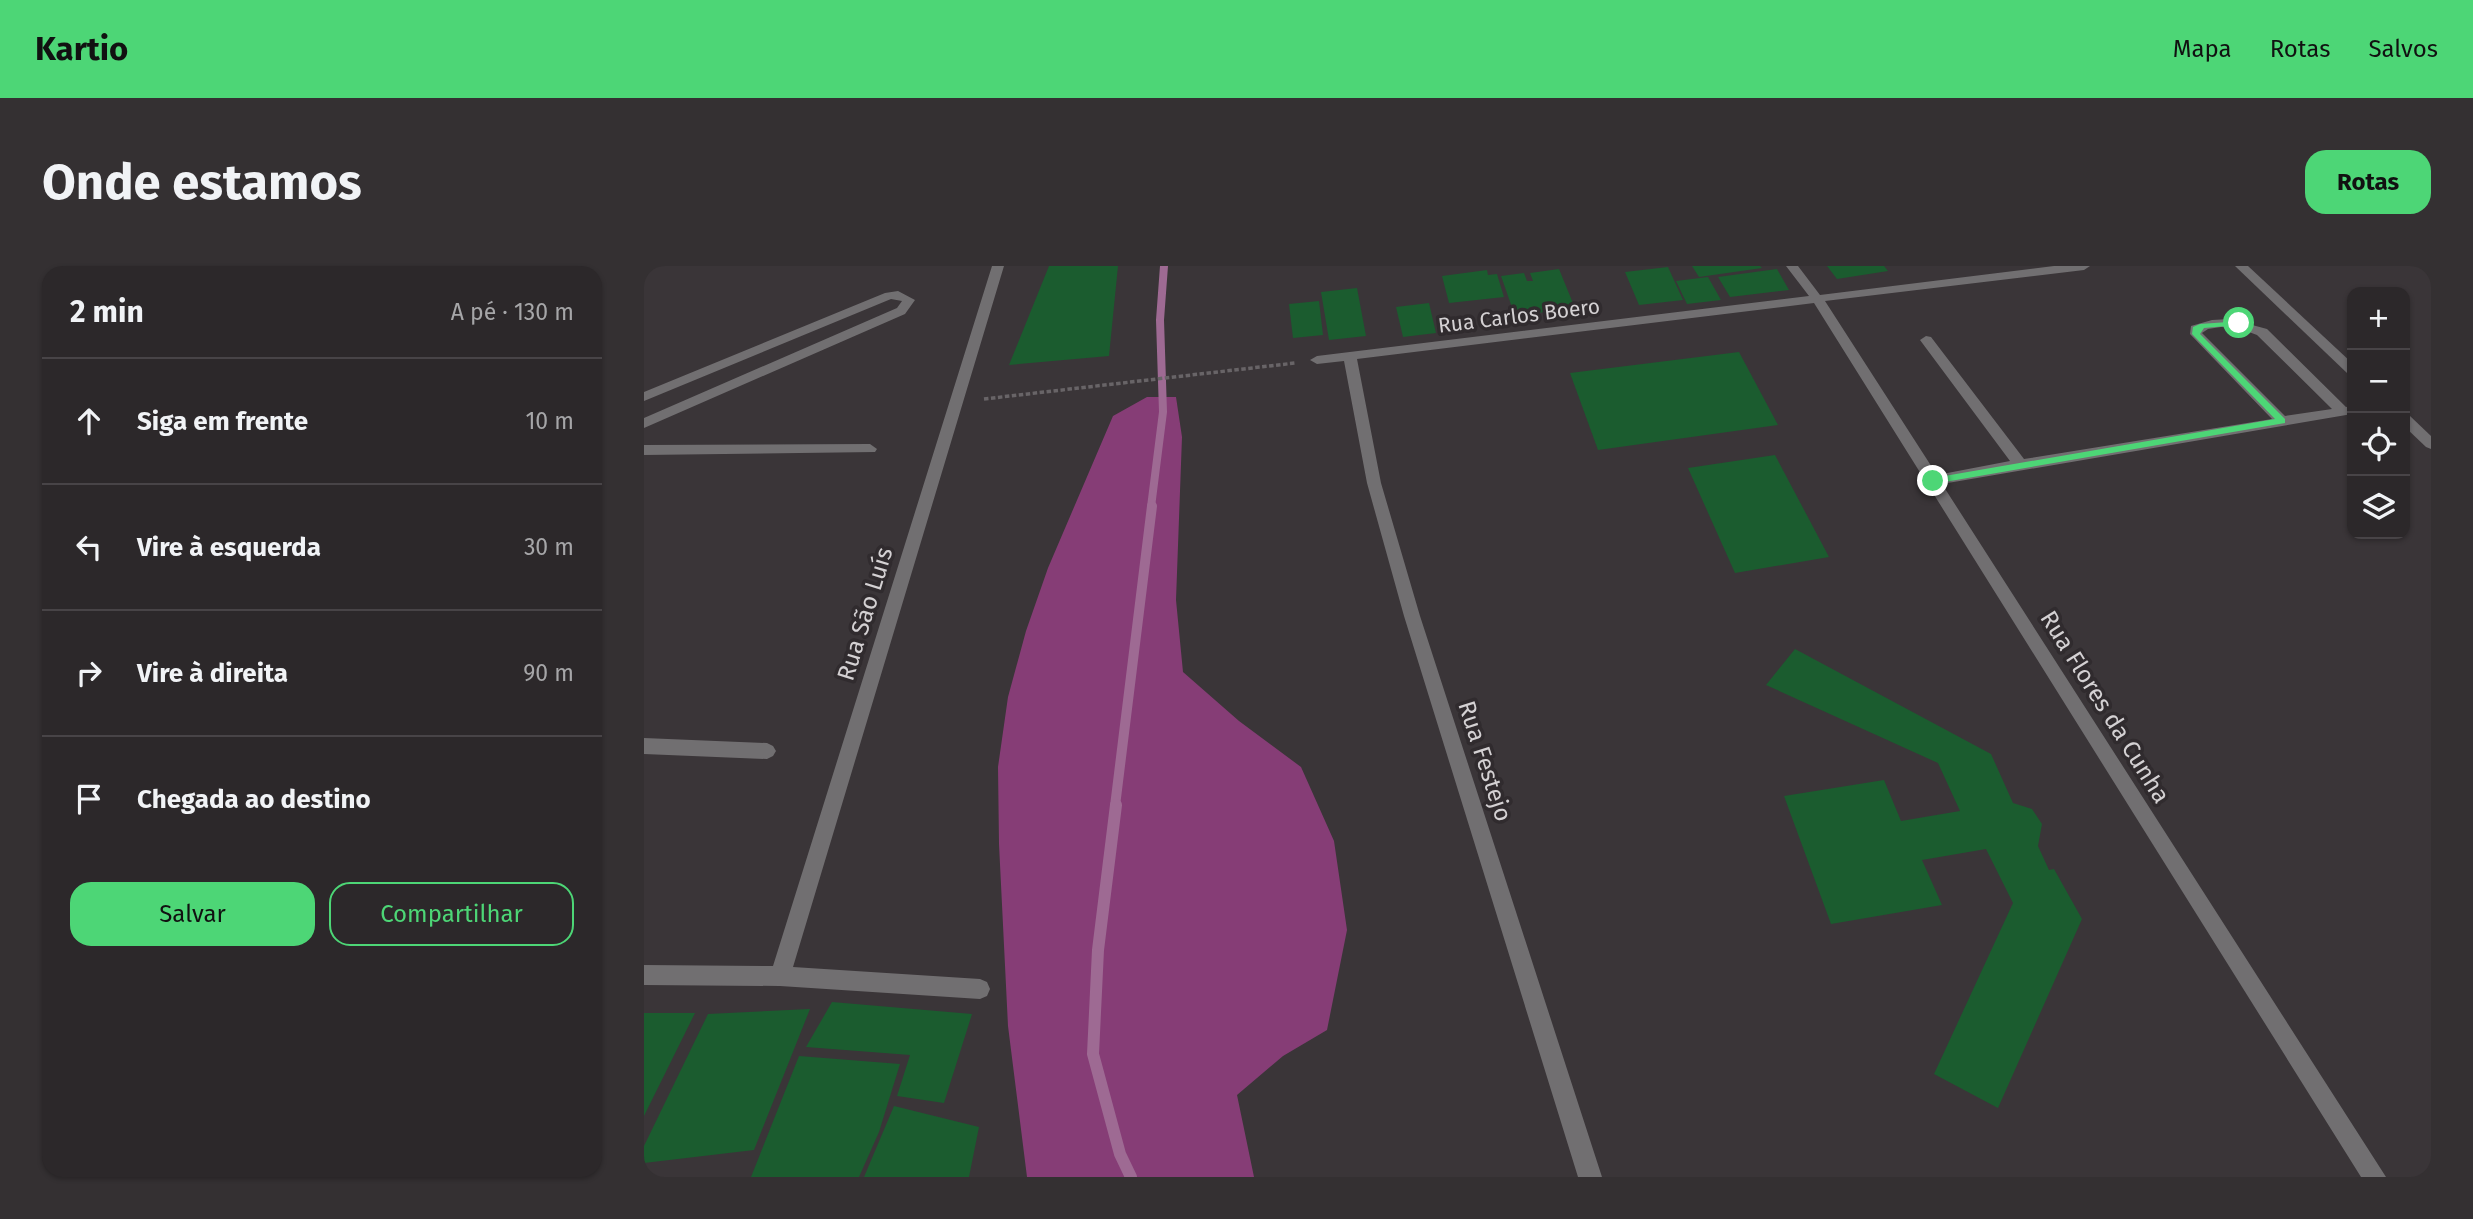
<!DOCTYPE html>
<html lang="pt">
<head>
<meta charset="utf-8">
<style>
	:root { --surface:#2c282a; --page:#343032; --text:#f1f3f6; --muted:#a6a6a8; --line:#484447; --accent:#4dd676 }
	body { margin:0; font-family:"Fira Sans",sans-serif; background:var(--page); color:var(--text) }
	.controls { position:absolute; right:21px; top:21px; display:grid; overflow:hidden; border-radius:14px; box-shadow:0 2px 5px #0004 }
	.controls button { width:63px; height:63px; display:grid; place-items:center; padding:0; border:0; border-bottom:2px solid var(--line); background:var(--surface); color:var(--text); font:35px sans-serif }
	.stop { position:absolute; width:21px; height:21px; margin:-16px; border:5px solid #4dd676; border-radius:50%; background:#fff }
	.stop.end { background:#4dd676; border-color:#fff; box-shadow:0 2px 7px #0008 }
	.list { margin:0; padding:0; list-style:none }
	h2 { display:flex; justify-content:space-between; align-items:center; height:91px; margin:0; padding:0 28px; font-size:30px }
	h2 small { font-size:23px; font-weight:400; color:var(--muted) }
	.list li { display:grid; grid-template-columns:46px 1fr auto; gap:21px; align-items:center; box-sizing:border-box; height:126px; padding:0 28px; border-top:2px solid var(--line) }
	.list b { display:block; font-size:26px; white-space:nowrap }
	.list em { font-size:23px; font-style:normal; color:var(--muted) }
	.actions { display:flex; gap:14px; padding:21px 28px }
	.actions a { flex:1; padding:16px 0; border:2px solid var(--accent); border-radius:21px; text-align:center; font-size:24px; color:var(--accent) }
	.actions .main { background:var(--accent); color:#111 }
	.icon { flex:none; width:38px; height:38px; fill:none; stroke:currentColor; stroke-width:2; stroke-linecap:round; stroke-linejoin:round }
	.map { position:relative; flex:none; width:1787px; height:911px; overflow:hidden; border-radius:21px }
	header { display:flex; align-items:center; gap:42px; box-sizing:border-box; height:98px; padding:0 35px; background:var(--accent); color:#111 }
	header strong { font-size:33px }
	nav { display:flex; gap:38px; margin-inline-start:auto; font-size:24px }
	.intro { display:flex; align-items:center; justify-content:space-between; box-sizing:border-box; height:168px; padding:0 42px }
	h1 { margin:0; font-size:49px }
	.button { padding:18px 32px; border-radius:21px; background:var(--accent); color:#111; font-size:24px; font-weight:700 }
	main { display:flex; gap:42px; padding:0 42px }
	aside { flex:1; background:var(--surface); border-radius:21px; box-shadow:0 2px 5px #0004 }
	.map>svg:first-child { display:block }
	.forest { fill:#863d76 }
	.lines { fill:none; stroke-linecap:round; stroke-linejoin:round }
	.stream-far2 { stroke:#9e6a93; stroke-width:8 }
	.stream-far1 { stroke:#9e6a93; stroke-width:10 }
	.stream { stroke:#9e6a93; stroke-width:12 }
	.building { fill:#1b5c2f }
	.path { stroke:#686467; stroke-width:3.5; stroke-dasharray:4.5 2.5; stroke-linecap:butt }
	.minor { fill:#716f71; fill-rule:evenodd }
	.route { fill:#4dd676 }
	.labels { text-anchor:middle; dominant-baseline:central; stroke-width:7; stroke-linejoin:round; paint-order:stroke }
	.far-street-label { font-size:21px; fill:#d4d1d3; stroke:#302b2e }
	.street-label { font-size:24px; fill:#d4d1d3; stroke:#302b2e }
</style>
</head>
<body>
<header>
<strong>Kartio</strong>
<nav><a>Mapa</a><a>Rotas</a><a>Salvos</a></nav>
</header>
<div class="intro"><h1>Onde estamos</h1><a class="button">Rotas</a></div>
<main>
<aside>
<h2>2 min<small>A pé · 130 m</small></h2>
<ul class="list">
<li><svg class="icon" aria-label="ahead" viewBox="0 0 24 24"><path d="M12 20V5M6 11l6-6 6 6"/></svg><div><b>Siga em frente</b></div><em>10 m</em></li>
<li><svg class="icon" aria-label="left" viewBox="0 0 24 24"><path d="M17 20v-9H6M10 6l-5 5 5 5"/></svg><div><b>Vire à esquerda</b></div><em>30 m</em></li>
<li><svg class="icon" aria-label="right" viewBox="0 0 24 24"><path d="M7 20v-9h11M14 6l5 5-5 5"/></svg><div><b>Vire à direita</b></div><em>90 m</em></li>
<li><svg class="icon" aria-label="arrive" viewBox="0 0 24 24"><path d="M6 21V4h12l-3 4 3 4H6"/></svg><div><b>Chegada ao destino</b></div></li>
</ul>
<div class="actions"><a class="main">Salvar</a><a>Compartilhar</a></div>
</aside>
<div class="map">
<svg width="1787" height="911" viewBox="0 0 1787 911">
	<rect width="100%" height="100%" fill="#3a3538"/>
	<!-- forest -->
	<polygon class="forest" points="503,131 532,131 538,171 532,334 539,406 595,455 657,501 690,575 703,664 683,764 639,790 593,829 610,911 383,911 364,760 355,578 354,501 364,431 382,365 404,302 469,150"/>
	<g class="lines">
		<!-- stream-far2 -->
		<polyline class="stream-far2" points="507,241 519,146 516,54 520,0"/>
		<!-- stream-far1 -->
		<polyline class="stream-far1" points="471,540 508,240"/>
		<!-- stream -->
		<polyline class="stream" points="472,539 454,684 449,788 476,888 487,911"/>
	</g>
	<!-- building -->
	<g class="building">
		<polygon points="405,0 474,0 465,90 365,99"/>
		<polygon points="1048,0 1116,0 1118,2 1055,11"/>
		<polygon points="1183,0 1240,0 1244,5 1193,13"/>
		<polygon points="1024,1 1039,34 995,39 981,6"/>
		<polygon points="915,3 933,47 920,49 921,53 905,55 901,46 871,50 857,10 880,7 883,15 889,15 886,7"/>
		<polygon points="1133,3 1145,24 1086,31 1074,11"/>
		<polygon points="843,4 844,9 853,8 860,31 805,37 798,10"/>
		<polygon points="1064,11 1077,34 1043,38 1032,15"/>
		<polygon points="713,22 722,70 685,74 677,26"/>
		<polygon points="675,35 679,69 649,72 645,38"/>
		<polygon points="785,37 792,67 759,71 752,41"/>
		<polygon points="1095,86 1134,159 954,184 926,107"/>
		<polygon points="1131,189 1185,291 1091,307 1044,202"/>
		<polygon points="1151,383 1347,488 1369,537 1388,543 1398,558 1394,580 1405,604 1410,603 1438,653 1354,842 1290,808 1369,637 1342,583 1278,594 1298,639 1187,658 1140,530 1240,514 1257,555 1316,545 1294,497 1122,419"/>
		<polygon points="188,736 328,748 300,837 253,830 266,789 162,781"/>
		<polygon points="166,743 110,884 0,897 0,880 64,748"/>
		<polygon points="0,747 51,747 0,850"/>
		<polygon points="155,790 256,798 235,866 215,911 107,911"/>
		<polygon points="250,840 335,861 325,911 220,911"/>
	</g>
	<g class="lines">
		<!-- path -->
		<polyline class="path" points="340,133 651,97"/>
		<!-- minor -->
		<g class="minor">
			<polygon points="348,0 360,0 149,701 336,713 343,716 346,723 343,730 336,733 136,720 0,719 0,699 129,700"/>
			<path d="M 1142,0 L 1154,0 L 1176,29 L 1410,0 L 1446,0 L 1440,4 L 1181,35 L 1293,209 L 1366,195 L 1276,74 L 1282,70 L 1287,71 L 1380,193 L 1628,153 L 1546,68 L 1547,60 L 1568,54 L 1586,53 L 1623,63 L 1702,141 L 1708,140 L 1708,148 L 1298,218 L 1742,911 L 1717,911 L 1170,37 L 713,93 L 737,217 L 776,350 L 958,911 L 934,911 L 760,350 L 723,217 L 700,95 L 673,98 L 666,94 L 673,90 L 1165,30 ZM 1577,61 L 1594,62 L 1613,69 L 1688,143 L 1641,150 L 1558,67 L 1564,63 Z"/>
			<polygon points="1591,0 1604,0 1708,97 1708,108 1703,107"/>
			<polygon points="254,25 271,34 261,48 0,162 0,152 253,42 258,35 247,33 0,135 0,126 241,27"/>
			<polygon points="1761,149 1766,150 1787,170 1787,183 1782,181 1761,161"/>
			<polygon points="226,178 233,183 231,186 0,189 0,179"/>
			<polygon points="0,472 123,477 129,480 132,485 129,490 123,493 0,488"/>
		</g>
	</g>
	<!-- route -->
	<polygon class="route" points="1598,55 1595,59 1560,62 1556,68 1641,153 1641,157 1289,218 1284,215 1289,212 1631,153 1548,68 1549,61 1556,58"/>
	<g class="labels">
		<!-- far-street labels -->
		<g class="far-street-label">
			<text transform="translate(875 50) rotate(-7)">Rua Carlos Boero</text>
		</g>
		<!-- street labels -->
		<g class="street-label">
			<text transform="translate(221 348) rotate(-73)">Rua São Luís</text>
			<text transform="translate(1461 441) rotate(58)">Rua Flores da Cunha</text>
			<text transform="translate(841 495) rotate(72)">Rua Festejo</text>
		</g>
	</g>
</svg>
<div class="controls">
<button>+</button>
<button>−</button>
<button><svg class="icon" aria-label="locate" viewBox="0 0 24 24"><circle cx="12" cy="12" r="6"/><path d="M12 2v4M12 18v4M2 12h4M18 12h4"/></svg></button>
<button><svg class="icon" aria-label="layers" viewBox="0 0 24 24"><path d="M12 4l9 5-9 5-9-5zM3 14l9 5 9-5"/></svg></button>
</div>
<div class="stop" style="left:1595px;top:57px"></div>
<div class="stop end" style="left:1289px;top:215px"></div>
</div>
</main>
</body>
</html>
